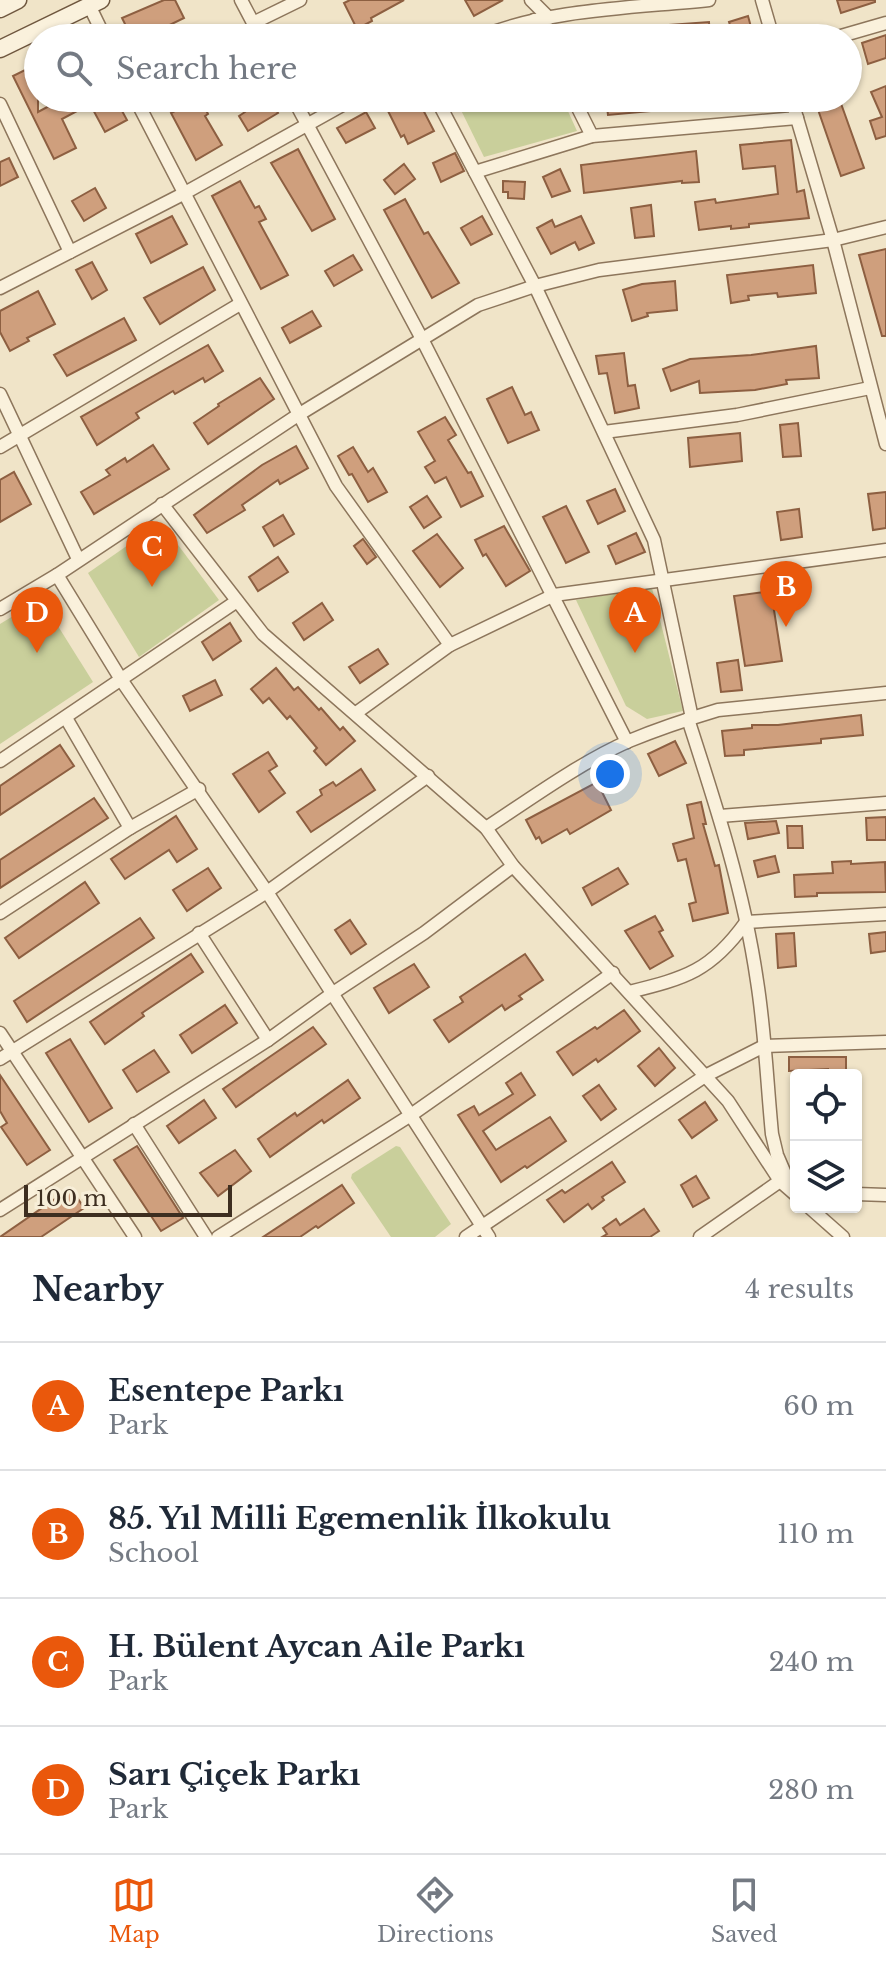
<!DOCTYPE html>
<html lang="en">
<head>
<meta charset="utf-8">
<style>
	:root { --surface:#fff; --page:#f2f2f3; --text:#1f2937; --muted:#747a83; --line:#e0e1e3; --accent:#ea580c }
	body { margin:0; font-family:"Libre Baskerville",serif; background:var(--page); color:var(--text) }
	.controls { position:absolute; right:24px; bottom:24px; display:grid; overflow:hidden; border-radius:8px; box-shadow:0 2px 6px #0004 }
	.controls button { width:72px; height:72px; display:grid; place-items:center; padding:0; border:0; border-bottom:2px solid var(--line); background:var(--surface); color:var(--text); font:40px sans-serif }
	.scale { position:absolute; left:24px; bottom:20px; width:208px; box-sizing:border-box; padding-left:8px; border:4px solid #3d2e20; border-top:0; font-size:22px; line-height:28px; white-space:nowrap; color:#3d2e20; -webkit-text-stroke:6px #f7eed8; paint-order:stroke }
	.you { position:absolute; left:610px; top:774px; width:28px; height:28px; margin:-20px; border:6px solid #fff; border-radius:50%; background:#1a73e8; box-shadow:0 0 0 12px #1a73e833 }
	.badge { display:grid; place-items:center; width:52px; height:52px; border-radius:50%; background:var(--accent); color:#fff; font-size:26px; font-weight:700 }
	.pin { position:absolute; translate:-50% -66px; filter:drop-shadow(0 2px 4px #0008) }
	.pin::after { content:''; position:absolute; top:42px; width:28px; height:24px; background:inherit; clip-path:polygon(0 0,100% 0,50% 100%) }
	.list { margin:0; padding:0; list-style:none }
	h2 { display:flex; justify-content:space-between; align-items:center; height:104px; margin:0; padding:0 32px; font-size:34px }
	h2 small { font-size:26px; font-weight:400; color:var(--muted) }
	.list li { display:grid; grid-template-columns:52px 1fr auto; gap:24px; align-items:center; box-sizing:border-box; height:128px; padding:0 32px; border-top:2px solid var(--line) }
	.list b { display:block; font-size:30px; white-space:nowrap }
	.list p { margin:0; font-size:26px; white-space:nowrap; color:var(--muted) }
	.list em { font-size:26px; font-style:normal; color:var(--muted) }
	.icon { flex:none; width:44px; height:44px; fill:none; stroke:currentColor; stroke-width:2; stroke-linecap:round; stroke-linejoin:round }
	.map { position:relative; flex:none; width:886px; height:1237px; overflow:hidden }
	.search { position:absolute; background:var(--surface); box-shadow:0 2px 6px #0004; left:24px; right:24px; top:24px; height:88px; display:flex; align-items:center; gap:20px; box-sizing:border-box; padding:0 28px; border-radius:44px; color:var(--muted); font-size:30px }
	.sheet { height:616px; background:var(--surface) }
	nav { display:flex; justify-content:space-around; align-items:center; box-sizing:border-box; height:112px; border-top:2px solid var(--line); background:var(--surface); font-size:22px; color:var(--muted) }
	nav a { display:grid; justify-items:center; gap:4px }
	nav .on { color:var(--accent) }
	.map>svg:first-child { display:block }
	.green { fill:#c9cf9b }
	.building { fill:#cf9f7d; stroke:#8d5f41; stroke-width:2 }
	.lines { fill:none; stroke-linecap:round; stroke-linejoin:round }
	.minor-casing { stroke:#8d765c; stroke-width:15 }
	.secondary-casing { stroke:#6f573f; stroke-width:19 }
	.minor { stroke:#faf1dc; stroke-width:12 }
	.secondary { stroke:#faf1dc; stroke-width:16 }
</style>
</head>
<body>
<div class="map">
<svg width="886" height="1237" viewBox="0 0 886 1237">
	<rect width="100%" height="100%" fill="#f0e4c8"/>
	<!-- green -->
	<g class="green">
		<polygon points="455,98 562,98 577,131 484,157"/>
		<polygon points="161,522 219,600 139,657 88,573"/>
		<polygon points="652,588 683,711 647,719 626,706 576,600"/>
		<polygon points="41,599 93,682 0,744 0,624"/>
		<polygon points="396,1146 400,1147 451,1224 435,1237 391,1237 351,1178 352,1174"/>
	</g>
	<!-- building -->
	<g class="building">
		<polygon points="164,0 175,0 184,18 143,38 132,38 122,18"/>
		<polygon points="350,0 404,0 371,18 372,21 357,29 344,3"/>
		<polygon points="465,0 503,0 474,16"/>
		<polygon points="837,0 875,0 875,2 841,13"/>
		<polygon points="748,16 754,38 734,38 729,22"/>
		<polygon points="709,22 710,38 600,38 600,30"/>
		<polygon points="886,35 886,58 868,64 862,43"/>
		<polygon points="27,69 38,91 38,112 64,98 115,98 127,120 105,132 90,104 62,119 76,148 54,159 13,76"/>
		<polygon points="886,86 886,136 876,139 870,121 882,117 871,92"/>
		<polygon points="200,98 208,114 205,116 222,145 196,160 171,113"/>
		<polygon points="238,98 269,98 278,113 248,131 239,116 245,112"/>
		<polygon points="394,98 417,98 434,131 408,144 404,135 401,137 384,103"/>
		<polygon points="606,98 672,98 672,109 608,115"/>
		<polygon points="814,98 839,98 864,168 841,176"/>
		<polygon points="366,112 375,128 346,143 337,128"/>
		<polygon points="791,140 797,192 804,190 809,218 749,224 749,227 731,229 731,226 699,230 695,202 715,199 716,203 778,194 775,166 743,169 740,145"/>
		<polygon points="298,149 335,219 312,231 271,163"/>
		<polygon points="696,151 699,182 682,183 682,181 584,193 581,165"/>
		<polygon points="455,153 464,171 441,182 433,163"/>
		<polygon points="9,158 18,177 0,186 0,162"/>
		<polygon points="404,164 415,179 395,194 384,180"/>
		<polygon points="560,169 570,191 552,197 543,177"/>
		<polygon points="240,181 255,208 259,206 266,219 259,222 288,275 261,289 212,196"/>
		<polygon points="503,181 525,182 524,199 508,198 508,192 503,192"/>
		<polygon points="95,188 106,208 84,221 72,201"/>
		<polygon points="405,199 424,234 428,232 459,283 432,298 384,210"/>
		<polygon points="651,205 654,236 635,238 631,208"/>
		<polygon points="172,216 187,244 151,263 136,234"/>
		<polygon points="482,216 492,234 471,245 461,228"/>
		<polygon points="581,216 594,243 579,250 575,242 551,254 537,228 552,220 555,227"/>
		<polygon points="886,249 886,336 882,336 859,255"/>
		<polygon points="353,255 362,270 334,286 325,271"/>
		<polygon points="92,262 107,290 92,299 76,270"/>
		<polygon points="813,265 816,293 778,297 777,293 748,296 749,300 731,303 727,275"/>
		<polygon points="203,267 215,290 160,324 144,298"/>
		<polygon points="675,281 677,310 647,313 648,316 632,321 623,290 642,284"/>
		<polygon points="38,291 55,324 27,338 29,341 10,351 0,332 0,311"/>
		<polygon points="312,311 321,326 290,343 282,328"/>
		<polygon points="124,318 136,340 67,376 54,355"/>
		<polygon points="208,345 223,371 205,382 203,378 175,394 173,391 136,413 139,418 97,445 81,417"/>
		<polygon points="816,346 819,378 786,380 787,384 755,390 700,393 699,381 671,391 663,369 690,359 751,355"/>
		<polygon points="624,353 628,386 635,385 639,408 615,413 607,373 599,374 596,356"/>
		<polygon points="260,378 274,399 208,444 194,423 219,406 218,404"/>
		<polygon points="512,387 525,415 531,412 539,430 508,443 487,399"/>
		<polygon points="445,417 456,435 448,440 468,473 471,472 483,496 461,507 446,477 435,483 425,467 435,461 418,432"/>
		<polygon points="798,423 801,456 783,457 780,425"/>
		<polygon points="740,433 742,461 690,467 688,438"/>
		<polygon points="153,445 169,469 94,514 81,492 110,475 106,470 125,458 127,462"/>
		<polygon points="296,446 308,468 280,484 278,480 242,505 245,510 207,533 194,515 262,465"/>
		<polygon points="353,447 368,472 373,468 387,492 368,502 352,474 349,475 338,456"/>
		<polygon points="14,472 31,504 0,522 0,480"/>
		<polygon points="615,489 625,511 598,524 587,501"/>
		<polygon points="886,492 886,528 873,530 868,494"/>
		<polygon points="427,496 441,517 424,528 410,507"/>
		<polygon points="566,506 589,552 566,563 543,517"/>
		<polygon points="799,509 802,537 781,540 777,512"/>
		<polygon points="283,515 294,534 274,546 263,527"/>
		<polygon points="504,526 530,571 506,586 486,554 483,556 475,540"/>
		<polygon points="636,533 645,552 616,564 608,546"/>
		<polygon points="437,534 463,568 440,587 413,551"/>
		<polygon points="363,539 376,557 367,564 354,546"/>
		<polygon points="278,557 288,572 258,591 249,577"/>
		<polygon points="771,591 782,661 745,666 734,596"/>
		<polygon points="322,603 333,620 304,640 293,623"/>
		<polygon points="230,623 241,641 213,660 202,642"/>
		<polygon points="378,649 388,664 360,683 349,667"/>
		<polygon points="738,660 742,690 721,692 717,663"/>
		<polygon points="276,668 294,690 298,687 319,710 321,708 340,730 343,727 355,741 326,765 314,751 317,748 290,716 287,719 269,698 263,703 251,689"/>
		<polygon points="215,680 222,695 190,711 183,696"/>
		<polygon points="861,715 863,735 821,739 821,743 744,750 744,755 725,756 722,731 752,728 752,725 778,725"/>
		<polygon points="675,741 686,763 659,776 648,754"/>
		<polygon points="60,745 74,766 0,815 0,786"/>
		<polygon points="268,752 277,766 269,771 285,793 259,812 233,774"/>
		<polygon points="361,769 375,790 311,832 297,812 322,795 320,790 333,782 336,786"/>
		<polygon points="597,782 611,810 570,834 567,829 542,843 539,837 536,839 526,820"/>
		<polygon points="94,798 108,818 0,888 0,860"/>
		<polygon points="701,802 706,824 703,824 715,866 719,865 728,913 693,921 689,904 696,902 686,859 678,861 673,844 694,838 687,805"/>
		<polygon points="176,816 197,849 177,862 169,850 125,879 111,859"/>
		<polygon points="886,817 886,840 867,840 866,818"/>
		<polygon points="776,821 779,833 748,839 745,823"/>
		<polygon points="787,826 802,826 803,848 788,848"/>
		<polygon points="775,856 779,872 758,877 754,861"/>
		<polygon points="851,861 851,864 885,862 886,892 817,893 817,896 795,897 794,875 833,873 832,862"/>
		<polygon points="208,868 221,888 187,911 173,890"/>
		<polygon points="618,868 628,884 592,905 583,888"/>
		<polygon points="85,882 99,903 19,958 5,938"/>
		<polygon points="655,916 663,930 659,932 673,956 650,969 625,931"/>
		<polygon points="140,918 154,938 27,1022 14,1001"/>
		<polygon points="350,920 366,944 351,954 335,930"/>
		<polygon points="886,932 886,951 871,953 869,934"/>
		<polygon points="794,933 796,966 778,968 776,934"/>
		<polygon points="191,954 203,972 142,1013 144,1016 105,1044 90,1022"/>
		<polygon points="525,954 543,980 519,996 522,999 505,1010 502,1005 449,1042 434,1020 463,1002 460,997"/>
		<polygon points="414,964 429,987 389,1013 374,988"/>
		<polygon points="225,1005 237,1023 192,1053 180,1035"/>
		<polygon points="624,1010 640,1031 612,1052 598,1062 596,1059 573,1075 557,1052 595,1027 597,1029"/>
		<polygon points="313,1027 326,1044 236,1107 223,1089"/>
		<polygon points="70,1039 112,1108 89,1122 46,1053"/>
		<polygon points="659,1048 675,1068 655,1086 638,1066"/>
		<polygon points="154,1050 169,1072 137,1092 123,1070"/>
		<polygon points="789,1057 846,1057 846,1075 828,1075 828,1069 789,1071"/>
		<polygon points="521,1073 535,1095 483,1131 496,1150 550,1117 566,1141 527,1168 525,1166 501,1182 458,1115 474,1106 479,1115 513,1094 506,1083"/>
		<polygon points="0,1075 50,1150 27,1165 1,1127 7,1123 0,1111"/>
		<polygon points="348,1080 360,1098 324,1123 322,1120 270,1157 258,1139 295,1113 297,1116"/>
		<polygon points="599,1085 616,1109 601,1120 583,1096"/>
		<polygon points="204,1100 216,1118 179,1143 167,1126"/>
		<polygon points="705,1102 717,1120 692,1138 679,1120"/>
		<polygon points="137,1146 183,1218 161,1231 114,1160"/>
		<polygon points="235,1150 251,1171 218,1196 200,1173"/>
		<polygon points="612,1162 625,1182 602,1197 604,1200 592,1209 588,1204 564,1222 547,1200 562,1190 565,1193"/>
		<polygon points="696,1176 709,1198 693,1207 681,1185"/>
		<polygon points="342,1185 354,1203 318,1228 316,1226 300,1237 263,1237"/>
		<polygon points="71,1188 84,1208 41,1237 0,1237"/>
		<polygon points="644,1209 659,1231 650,1237 602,1237 607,1234 603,1228 616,1219 620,1225"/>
	</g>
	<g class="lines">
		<defs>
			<g id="minor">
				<polyline points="241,0 261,38"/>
				<polyline points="531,0 549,18"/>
				<polyline points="762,0 773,38"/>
				<polyline points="89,5 105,38"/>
				<polyline points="534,20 543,38"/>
				<polyline points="253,23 300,0"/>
				<path d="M 477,38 C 548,9 632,8 709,0"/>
				<polyline points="834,38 886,23"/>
				<polyline points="135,98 336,486 450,645"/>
				<polyline points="293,98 422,339 627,742"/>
				<polyline points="436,98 535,286 654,540 692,718"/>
				<polyline points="573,98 592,136"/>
				<polyline points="791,98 833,240 886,444"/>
				<polyline points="0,104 70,252"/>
				<polyline points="475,172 592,136 797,118"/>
				<polyline points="0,288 183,194 355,98"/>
				<polyline points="0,394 78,559"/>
				<polyline points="604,432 737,415 870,388"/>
				<polyline points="0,447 240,304"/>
				<polyline points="162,504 263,634 486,828 513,866 728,1101 780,1181 796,1195"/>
				<polyline points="57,575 122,681 267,892 489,1237"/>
				<polyline points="0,609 57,575 298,415 478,305 535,286 599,270 833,240 886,227"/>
				<polyline points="356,713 450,645 554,595 886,550"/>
				<polyline points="66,718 130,828"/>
				<path d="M 688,719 C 716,805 744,891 757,981 C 765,1031 767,1083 772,1134 L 777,1155 L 789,1183"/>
				<polyline points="0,761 237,601"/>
				<polyline points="720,816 886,803"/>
				<path d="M 486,828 C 530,799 581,762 629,741 C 658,729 688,719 718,710 L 886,693"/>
				<polyline points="0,913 130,828 199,789"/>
				<polyline points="199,933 268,1040"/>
				<path d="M 629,992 C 686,978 711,971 746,922 L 886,914"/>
				<polyline points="0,1033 135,1237"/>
				<polyline points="0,1059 267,892 428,776"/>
				<polyline points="134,1124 206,1237"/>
				<polyline points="856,1194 886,1195"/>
				<polyline points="809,1207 843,1237"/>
				<polyline points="0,1210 268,1040 333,993 424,933 513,866"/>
				<polyline points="218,1237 411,1115 613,973"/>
				<polyline points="466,1237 705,1076 764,1046 886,1042"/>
				<polyline points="700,1237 780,1181 787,1182"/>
			</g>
			<g id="secondary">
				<polyline points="0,9 18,0"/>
				<polyline points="0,49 101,0"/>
			</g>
		</defs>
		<!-- minor casing -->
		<use href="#minor" class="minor-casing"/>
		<!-- secondary casing -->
		<use href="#secondary" class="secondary-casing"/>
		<!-- minor -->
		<use href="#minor" class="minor"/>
		<!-- secondary -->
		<use href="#secondary" class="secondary"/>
	</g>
</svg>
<div class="controls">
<button><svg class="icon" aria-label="locate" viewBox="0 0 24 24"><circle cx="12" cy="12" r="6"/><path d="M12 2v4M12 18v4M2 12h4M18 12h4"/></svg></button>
<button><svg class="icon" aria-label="layers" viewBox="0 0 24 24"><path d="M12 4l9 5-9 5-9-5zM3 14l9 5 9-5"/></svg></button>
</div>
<div class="scale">100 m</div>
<div class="you"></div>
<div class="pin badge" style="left:635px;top:653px">A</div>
<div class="pin badge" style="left:786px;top:627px">B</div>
<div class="pin badge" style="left:152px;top:587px">C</div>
<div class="pin badge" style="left:37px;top:653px">D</div>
<div class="search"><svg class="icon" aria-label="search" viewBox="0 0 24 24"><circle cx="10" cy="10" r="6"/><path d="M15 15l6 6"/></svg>Search here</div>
</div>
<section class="sheet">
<h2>Nearby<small>4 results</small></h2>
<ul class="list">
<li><span class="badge">A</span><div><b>Esentepe Parkı</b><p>Park</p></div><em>60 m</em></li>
<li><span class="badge">B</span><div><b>85. Yıl Milli Egemenlik İlkokulu</b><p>School</p></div><em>110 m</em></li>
<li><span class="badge">C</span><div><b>H. Bülent Aycan Aile Parkı</b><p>Park</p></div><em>240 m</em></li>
<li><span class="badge">D</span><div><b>Sarı Çiçek Parkı</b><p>Park</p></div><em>280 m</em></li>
</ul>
</section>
<nav>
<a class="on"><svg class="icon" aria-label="map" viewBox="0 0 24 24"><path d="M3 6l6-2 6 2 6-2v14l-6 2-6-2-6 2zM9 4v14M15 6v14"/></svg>Map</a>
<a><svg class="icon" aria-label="directions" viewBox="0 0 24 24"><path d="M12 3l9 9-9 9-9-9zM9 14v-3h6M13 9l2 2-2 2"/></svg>Directions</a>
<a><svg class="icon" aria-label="saved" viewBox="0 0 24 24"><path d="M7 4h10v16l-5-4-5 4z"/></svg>Saved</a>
</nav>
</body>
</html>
